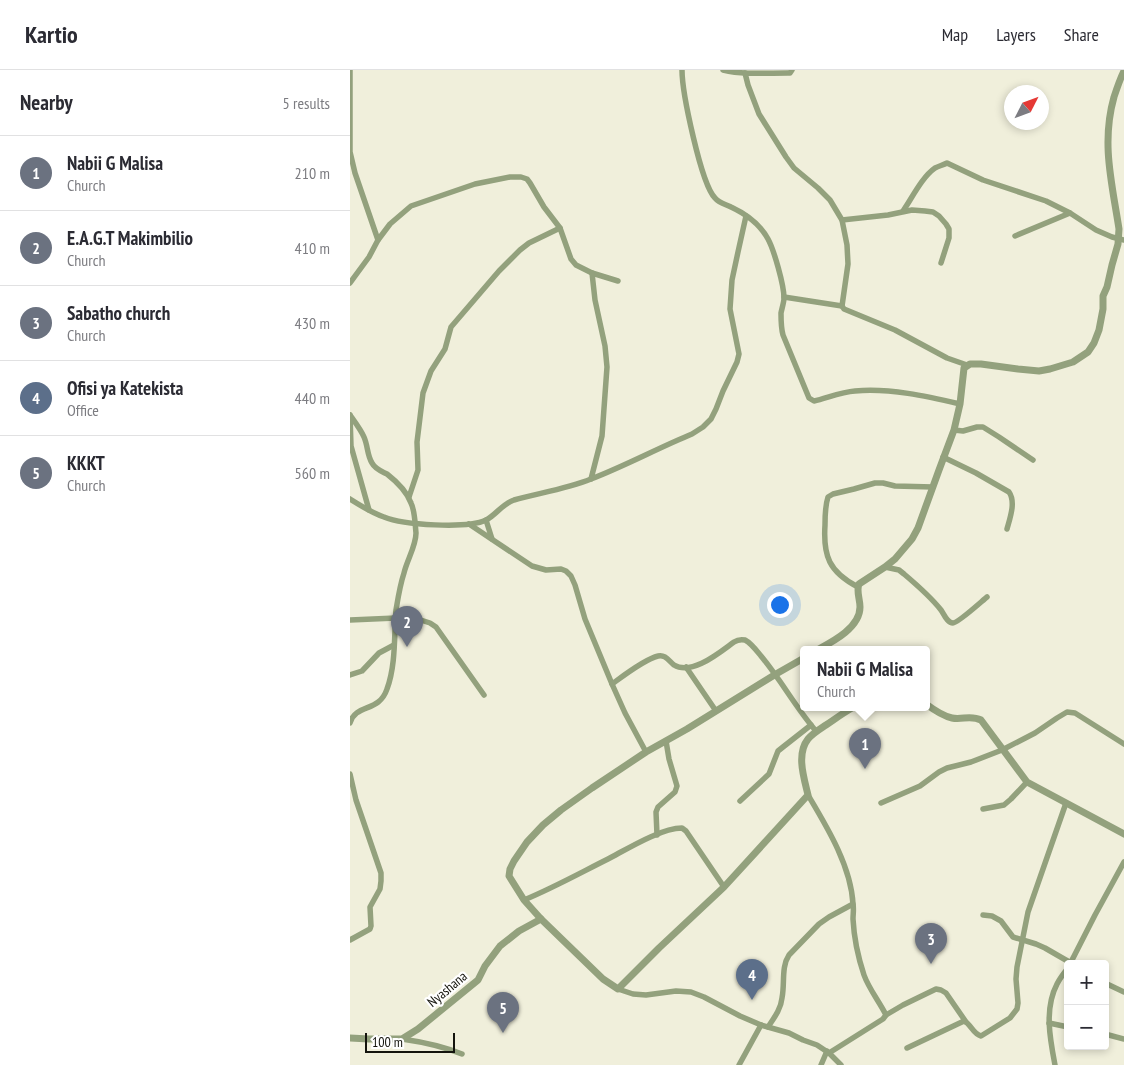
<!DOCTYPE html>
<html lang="en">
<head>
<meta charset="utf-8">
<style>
	:root { --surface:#fff; --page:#f2f2f3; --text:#2b2b33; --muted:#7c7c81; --line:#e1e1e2; --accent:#1a73e8 }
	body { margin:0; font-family:"PT Sans Narrow",sans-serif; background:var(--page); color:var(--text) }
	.controls { position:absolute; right:15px; bottom:15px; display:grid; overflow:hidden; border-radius:5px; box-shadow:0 2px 8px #0003 }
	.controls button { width:45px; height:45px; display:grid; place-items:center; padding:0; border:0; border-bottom:1px solid var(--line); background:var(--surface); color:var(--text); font:25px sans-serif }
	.compass { position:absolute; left:654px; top:15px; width:45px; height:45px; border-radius:50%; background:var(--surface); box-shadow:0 2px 8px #0003; rotate:48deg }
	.scale { position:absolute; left:15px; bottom:12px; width:90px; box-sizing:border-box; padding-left:5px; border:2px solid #14140d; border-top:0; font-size:14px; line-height:18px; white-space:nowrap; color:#14140d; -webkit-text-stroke:4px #fff; paint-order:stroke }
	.you { position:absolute; left:429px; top:534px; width:18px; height:18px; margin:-12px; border:4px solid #fff; border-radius:50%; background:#1a73e8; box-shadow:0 0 0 8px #1a73e833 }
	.badge { display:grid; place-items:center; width:32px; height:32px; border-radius:50%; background:var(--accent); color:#fff; font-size:16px; font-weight:700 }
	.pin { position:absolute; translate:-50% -41px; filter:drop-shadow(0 1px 2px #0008) }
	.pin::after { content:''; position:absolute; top:26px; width:18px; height:15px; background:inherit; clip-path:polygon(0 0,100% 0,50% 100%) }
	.popup { position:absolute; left:450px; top:576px; width:130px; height:65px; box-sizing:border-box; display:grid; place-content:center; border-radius:5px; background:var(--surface); filter:drop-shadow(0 1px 4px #0005); font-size:16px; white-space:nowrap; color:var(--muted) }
	.popup b { font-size:19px; color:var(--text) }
	.popup::after { content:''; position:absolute; left:50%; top:100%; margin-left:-10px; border:10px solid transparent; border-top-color:var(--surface) }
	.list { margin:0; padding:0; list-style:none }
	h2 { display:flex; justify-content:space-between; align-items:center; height:65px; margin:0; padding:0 20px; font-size:21px }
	h2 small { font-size:16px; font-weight:400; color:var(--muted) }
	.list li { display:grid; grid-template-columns:32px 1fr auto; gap:15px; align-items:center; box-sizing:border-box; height:75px; padding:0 20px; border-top:1px solid var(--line) }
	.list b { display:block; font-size:19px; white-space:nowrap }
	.list p { margin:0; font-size:16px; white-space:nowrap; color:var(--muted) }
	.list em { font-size:16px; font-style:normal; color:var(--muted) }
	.map { position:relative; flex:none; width:774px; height:995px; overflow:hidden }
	header { display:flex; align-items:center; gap:30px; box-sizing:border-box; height:70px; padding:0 25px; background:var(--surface); border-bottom:1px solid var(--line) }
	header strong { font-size:24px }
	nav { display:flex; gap:28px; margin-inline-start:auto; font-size:18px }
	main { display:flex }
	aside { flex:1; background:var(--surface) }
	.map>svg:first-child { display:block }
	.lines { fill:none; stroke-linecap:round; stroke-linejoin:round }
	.minor { stroke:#93a17d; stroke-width:5.5 }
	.tertiary { stroke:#93a17d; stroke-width:7 }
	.labels { text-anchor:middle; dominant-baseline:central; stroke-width:4.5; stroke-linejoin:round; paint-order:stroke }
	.street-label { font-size:14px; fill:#14140d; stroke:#fff }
</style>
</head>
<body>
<header>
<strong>Kartio</strong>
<nav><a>Map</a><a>Layers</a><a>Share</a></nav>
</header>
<main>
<aside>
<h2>Nearby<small>5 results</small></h2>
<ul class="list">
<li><span class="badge" style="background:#6b7280">1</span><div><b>Nabii G Malisa</b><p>Church</p></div><em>210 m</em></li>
<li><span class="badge" style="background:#6b7280">2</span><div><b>E.A.G.T Makimbilio</b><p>Church</p></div><em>410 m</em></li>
<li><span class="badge" style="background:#6b7280">3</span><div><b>Sabatho church</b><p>Church</p></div><em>430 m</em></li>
<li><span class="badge" style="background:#5c6f8a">4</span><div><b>Ofisi ya Katekista</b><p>Office</p></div><em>440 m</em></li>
<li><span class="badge" style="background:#6b7280">5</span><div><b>KKKT</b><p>Church</p></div><em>560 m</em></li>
</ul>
</aside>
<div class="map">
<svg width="774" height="995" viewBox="0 0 774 995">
	<rect width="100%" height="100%" fill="#f0efdb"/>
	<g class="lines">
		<!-- minor -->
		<g class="minor">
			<polyline points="0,0 0,82 5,103 28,170"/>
			<path d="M 332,0 C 332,22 351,114 365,128 C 369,133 375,134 381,137 C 396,144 410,154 418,169 C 424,180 434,215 434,228 C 434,232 432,238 431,243 C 431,251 431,258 433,265 L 459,328 L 464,331 C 477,328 491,322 505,321 C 540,318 576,326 610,334"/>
			<path d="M 373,0 C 394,5 416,3 438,3 L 440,3 L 442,0"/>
			<polyline points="395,3 398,15 409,44 436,87 444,98 468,118 480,130 492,150 497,175 498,194 492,236 494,239 545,260 597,288 617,295"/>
			<path d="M 553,141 C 562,128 572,107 585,98 C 589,96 593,95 597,93 L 633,110 L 696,131 L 720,143 L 746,160 L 762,167 L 774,170"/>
			<polyline points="492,150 538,145 562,140 575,141 583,142 589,146 596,154 599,159 599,168 591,193"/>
			<polyline points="665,166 720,143"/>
			<polyline points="0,213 19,187 28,170 40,154 61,136 125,114 160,107 171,107 177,109 180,113 194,137 210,158 221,189 226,195 242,203 268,211"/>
			<polyline points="434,227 492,236"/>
			<path d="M 0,345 C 5,352 11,360 14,367 C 18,376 17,385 22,393 C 25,399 31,401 37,404 C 46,411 57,422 61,433 C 65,441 65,454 66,463 C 66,476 57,490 54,503 C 50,515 48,528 46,540 C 44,565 46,595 37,619 C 29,643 6,633 0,653"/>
			<polyline points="0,345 1,376 19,440"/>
			<polyline points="604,360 613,361 627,357 633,357 649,367 683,390"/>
			<path d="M 593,387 L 626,403 L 659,422 C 666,432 660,448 657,459"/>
			<polyline points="241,409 252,366 257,297 255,276 245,230 242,203"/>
			<polyline points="59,427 68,400 67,372 73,323 81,301 95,279 101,257 149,201 170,180 179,173 210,158"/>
			<path d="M 0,429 C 11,436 22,443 34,447 C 53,455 117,459 136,450 C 146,445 152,434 164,430 C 189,423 216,419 241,409 C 275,396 308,378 342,364 L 353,357 L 361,349 L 366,339 L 373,321 L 387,292 L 389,284 L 380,239 L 382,210 L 388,182 L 396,146"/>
			<polyline points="136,450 142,469"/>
			<polyline points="119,454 182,496 196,500 211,499 216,501 221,506 225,515 235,549 262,614 275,643 296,682"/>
			<path d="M 535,497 L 549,500 L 554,504 C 567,515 580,526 591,540 C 594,544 597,553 603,553 C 608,553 632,531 637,527"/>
			<path d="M 508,517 C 479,502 473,486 475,455 C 475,446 475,436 478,427 L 483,424 L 504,419 L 525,413 L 533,413 L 545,416 L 583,417"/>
			<polyline points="46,542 80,553 86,557 134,625"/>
			<polyline points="0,550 46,548"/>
			<polyline points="336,597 366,641"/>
			<polyline points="0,605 12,601 29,583 44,575"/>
			<path d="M 262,614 C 273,606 295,589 308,586 C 315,584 319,591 324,595 C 342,606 370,582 384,572 C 387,570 390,569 395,570 C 401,573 407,581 411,586 C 431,610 446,638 466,661"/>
			<polyline points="0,704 6,730 31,803 31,811 30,819 20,837 21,856 20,859 0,870"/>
			<path d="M 458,725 C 477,757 501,796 503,834 C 504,839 503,844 503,849 C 504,868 508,887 514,905 C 519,919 529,931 536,945 L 533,949 L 479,983"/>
			<polyline points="390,731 419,704 428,681 433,677 461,655"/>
			<polyline points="531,733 570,716 589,702 597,698 621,692 652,680 685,663 707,648 717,642 725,643 774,674"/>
			<polyline points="633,739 654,735 661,729 677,712"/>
			<polyline points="307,765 306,742 308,737 325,722 327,716 319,689 316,671"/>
			<path d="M 174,830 C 203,818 230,803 258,789 C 277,779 311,758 332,758 L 336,761 L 374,817"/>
			<polyline points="633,845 642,846 651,851 663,867 686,874 695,878 721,893"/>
			<polyline points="720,894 745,845 774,792"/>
			<polyline points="755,913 774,922"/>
			<polyline points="268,919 283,924 296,925 326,921 341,922 354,927 390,946 411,955 439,963 453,970 467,975 479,983 491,995"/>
			<polyline points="536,945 553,935 586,919 591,920 596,923 616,952"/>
			<polyline points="699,953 718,957"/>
			<path d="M 418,957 C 424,948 431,939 432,928 C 435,913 431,897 439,885 L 469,854 L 479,847 L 503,834"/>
			<polyline points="755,964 774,969"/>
			<path d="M 52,969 C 73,972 92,976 112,984"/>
			<path d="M 557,978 L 614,951 C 621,954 623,964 631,966 L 660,948 L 667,939 L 668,933 L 666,909 L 667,897 L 678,842 L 716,733"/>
			<polyline points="389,995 411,955"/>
			<polyline points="471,995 477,981"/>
			<path d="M 705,995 C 700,969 694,939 707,914 C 710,908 714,903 718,898"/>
		</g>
		<!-- tertiary -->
		<g class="tertiary">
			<path d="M 467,580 C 482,572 510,558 510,537 C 510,529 506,521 509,514 L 535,497 L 545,489 L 562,469 L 568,458 L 589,400 L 604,360 L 610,334 L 614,298 L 620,294 L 631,294 L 668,299 L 689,301 L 700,299 L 723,292 L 738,282 L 744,273 L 749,260 L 753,239 L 753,226 L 757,217 L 762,195 L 768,174 L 769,159 C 762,113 751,73 764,27 C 767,18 770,9 774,1"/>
			<path d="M 454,588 L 426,604 L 337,659 L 296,682 L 242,718 L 211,740 L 193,755 L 177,772 L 164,791 L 160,799 L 159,806 L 174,830 L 191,849 L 253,909 L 268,919 L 309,878 L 374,817 L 458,725 C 454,708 446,684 458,669 C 463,663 470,659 476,655 C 485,649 493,643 502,638"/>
			<path d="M 576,634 C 584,640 593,646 602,648 C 612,650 621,645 631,650 L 677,712 L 774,764"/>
			<polyline points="0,968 19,969 52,969 68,959 128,910 135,896 150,876 169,861 191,849"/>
		</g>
	</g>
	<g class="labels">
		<!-- street labels -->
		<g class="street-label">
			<text transform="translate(97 919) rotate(-40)">Nyashana</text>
		</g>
	</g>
</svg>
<div class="controls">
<button>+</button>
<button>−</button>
</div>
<svg class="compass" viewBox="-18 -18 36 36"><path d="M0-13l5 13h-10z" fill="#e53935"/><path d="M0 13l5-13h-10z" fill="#7c7c81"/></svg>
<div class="scale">100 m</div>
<div class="you"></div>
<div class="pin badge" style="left:515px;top:699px;background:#6b7280">1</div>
<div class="popup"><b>Nabii G Malisa</b>Church</div>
<div class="pin badge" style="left:57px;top:577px;background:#6b7280">2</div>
<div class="pin badge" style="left:581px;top:894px;background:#6b7280">3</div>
<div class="pin badge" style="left:402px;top:930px;background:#5c6f8a">4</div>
<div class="pin badge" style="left:153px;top:963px;background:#6b7280">5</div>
</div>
</main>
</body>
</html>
